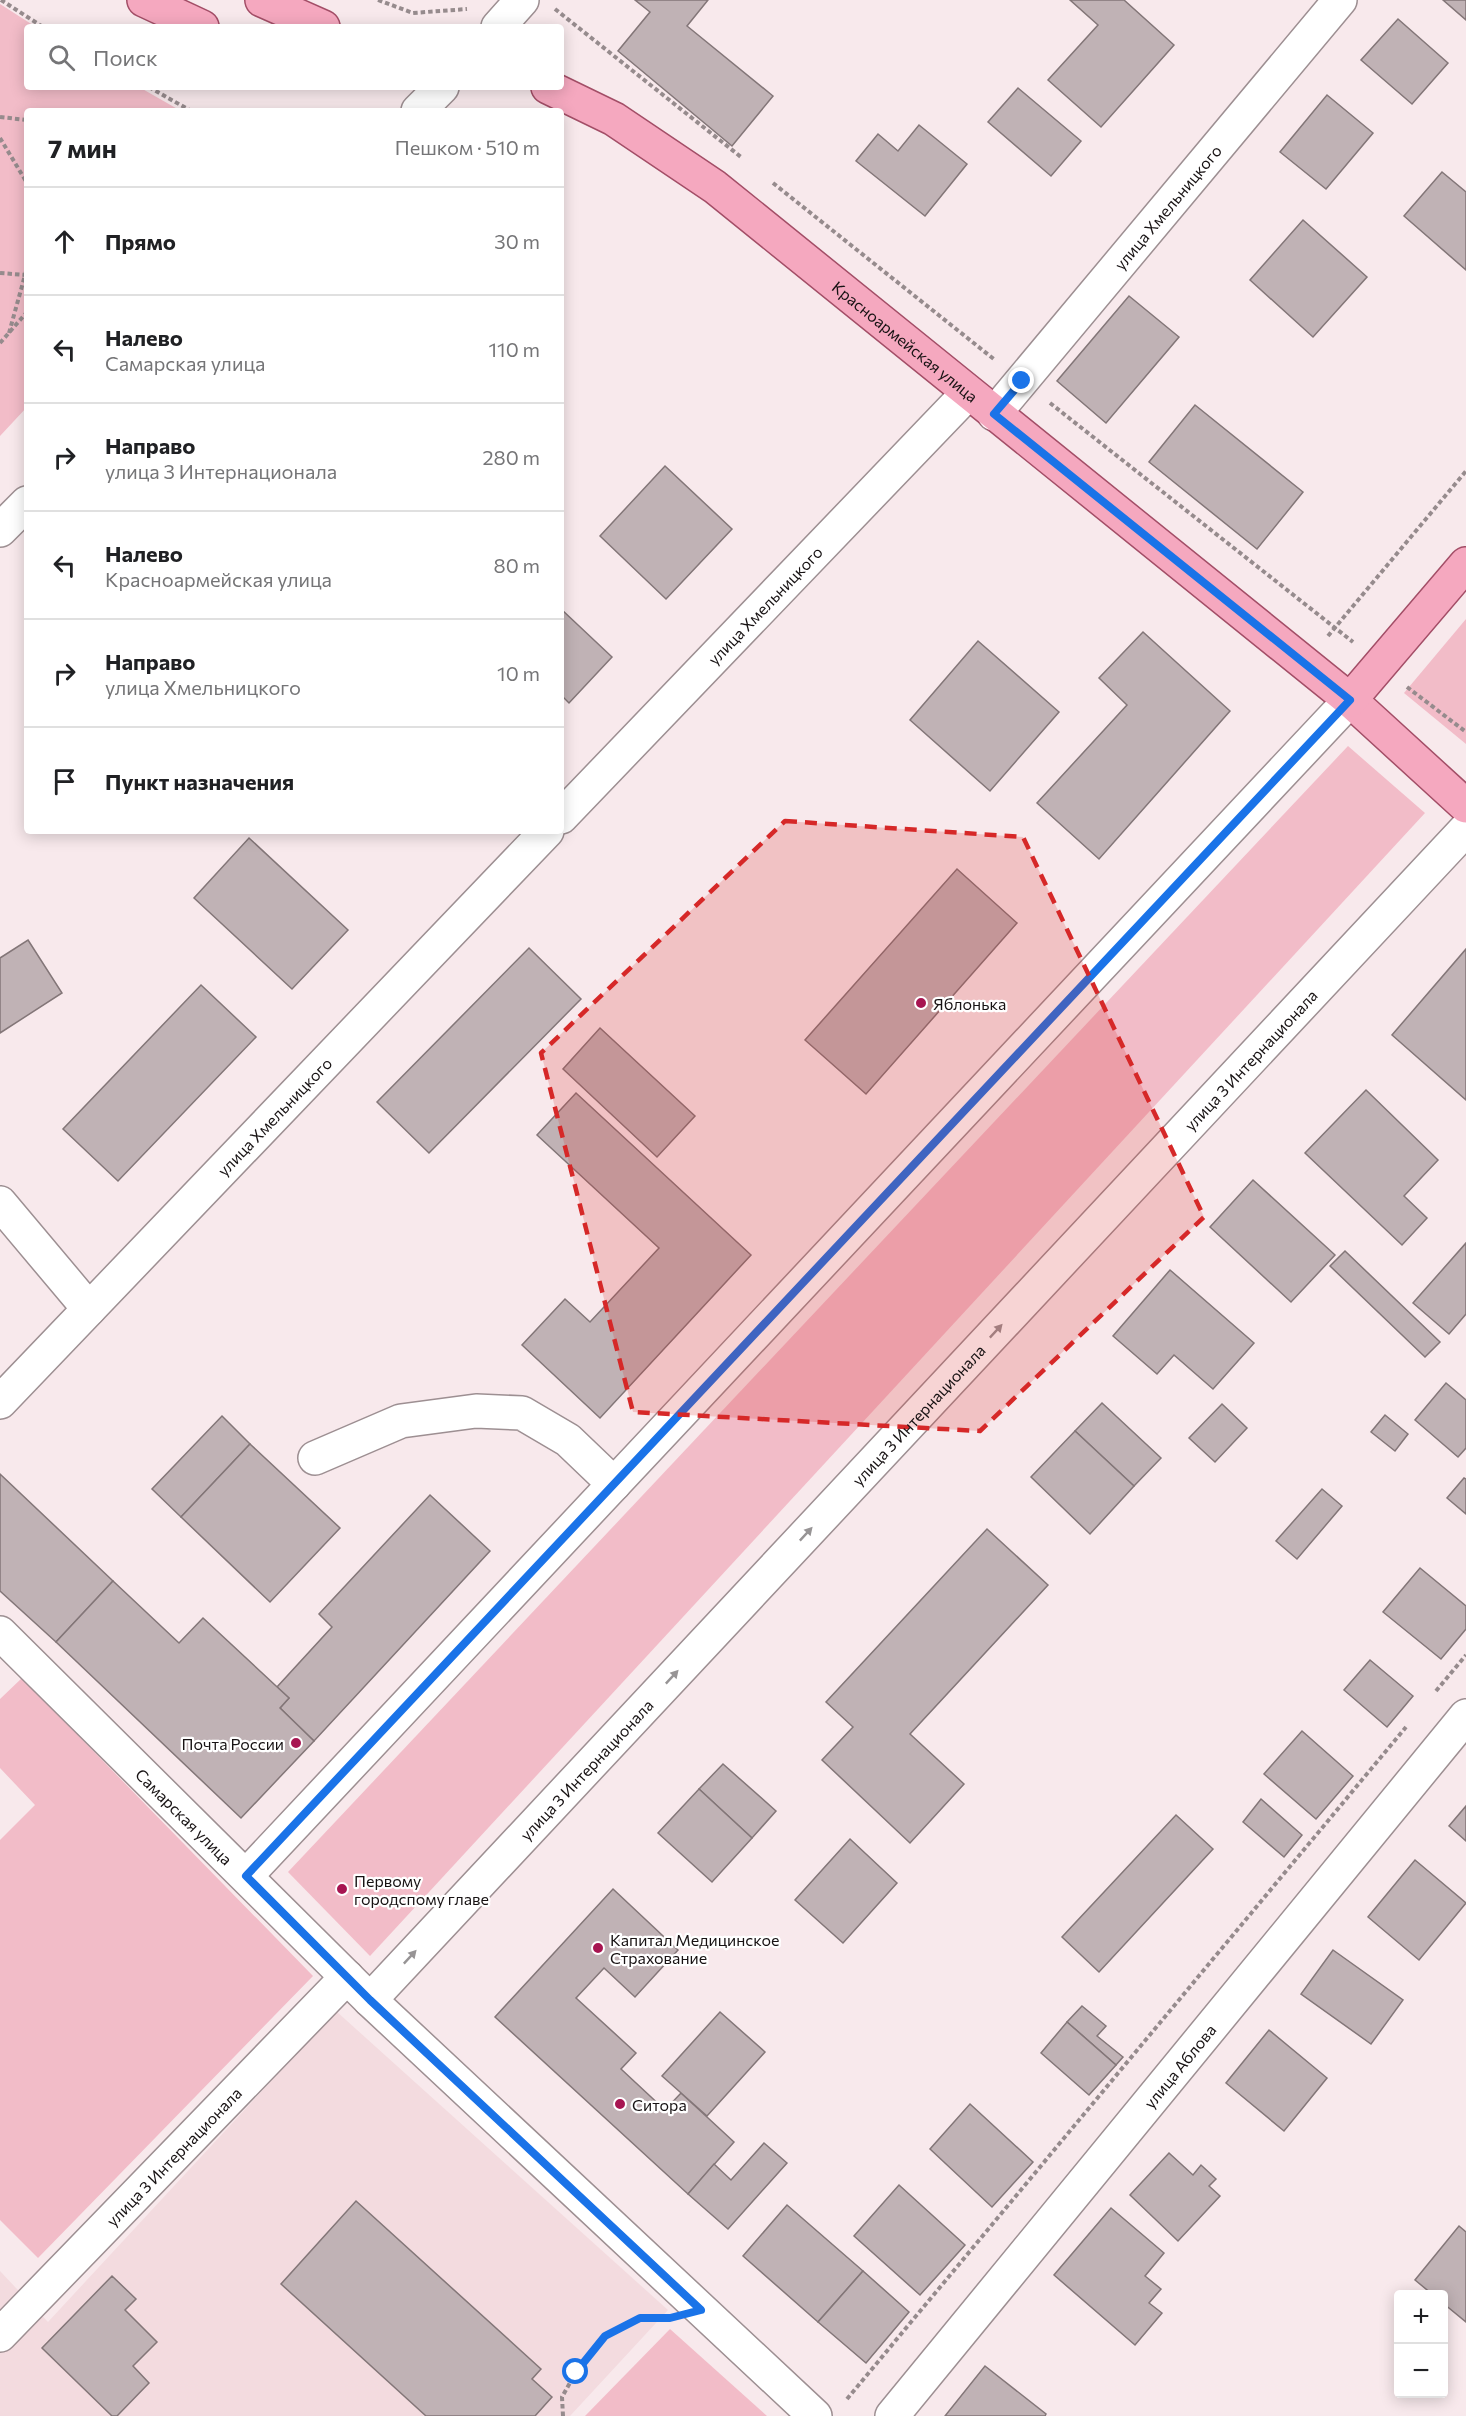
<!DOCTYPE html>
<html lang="ru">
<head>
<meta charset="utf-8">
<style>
	:root { --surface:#fff; --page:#f2f2f2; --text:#202124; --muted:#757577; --line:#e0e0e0 }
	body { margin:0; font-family:Commissioner,sans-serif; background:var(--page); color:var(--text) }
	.controls { position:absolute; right:18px; bottom:18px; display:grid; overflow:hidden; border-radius:6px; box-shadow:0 3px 15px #0003 }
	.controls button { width:54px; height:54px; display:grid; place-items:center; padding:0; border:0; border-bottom:2px solid var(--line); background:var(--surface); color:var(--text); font:30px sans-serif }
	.stop { position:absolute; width:18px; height:18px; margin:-14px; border:4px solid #1a73e8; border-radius:50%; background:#fff }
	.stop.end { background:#1a73e8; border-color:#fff; box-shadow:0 2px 6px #0008 }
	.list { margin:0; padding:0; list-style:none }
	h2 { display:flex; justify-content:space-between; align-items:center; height:78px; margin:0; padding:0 24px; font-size:26px }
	h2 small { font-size:20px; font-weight:400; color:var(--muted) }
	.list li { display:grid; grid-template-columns:39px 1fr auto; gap:18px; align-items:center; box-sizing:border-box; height:108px; padding:0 24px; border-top:2px solid var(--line) }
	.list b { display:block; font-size:22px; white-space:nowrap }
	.list p { margin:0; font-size:20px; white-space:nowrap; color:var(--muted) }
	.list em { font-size:20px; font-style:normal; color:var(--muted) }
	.icon { flex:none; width:33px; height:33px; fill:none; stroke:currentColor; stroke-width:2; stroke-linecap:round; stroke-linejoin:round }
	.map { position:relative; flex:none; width:1466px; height:2416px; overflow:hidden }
	.search { position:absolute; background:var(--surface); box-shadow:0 3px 15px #0003; left:24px; top:24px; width:540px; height:66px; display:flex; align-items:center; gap:15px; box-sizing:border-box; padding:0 21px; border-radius:6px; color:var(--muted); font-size:22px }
	.panel { position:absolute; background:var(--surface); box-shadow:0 3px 15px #0003; left:24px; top:108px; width:540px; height:726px; border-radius:6px }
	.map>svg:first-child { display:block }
	.built { fill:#f3dbdf }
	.green { fill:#f2bcc8 }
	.building { fill:#c0b2b5; stroke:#837678; stroke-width:1.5 }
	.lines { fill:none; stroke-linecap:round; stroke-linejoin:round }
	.minor-casing { stroke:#9d8f92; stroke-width:36 }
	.major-casing { stroke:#a34e67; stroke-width:36 }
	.path { stroke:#968b8d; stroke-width:4; stroke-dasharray:4.5 3; stroke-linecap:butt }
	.minor { stroke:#fff; stroke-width:33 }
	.major { stroke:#f5a8bf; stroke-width:33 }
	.oneway { fill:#979495 }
	.route { stroke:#1a73e8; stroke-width:8 }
	.marked { fill:#d62828; fill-opacity:0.2; stroke:#d62828; stroke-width:4.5; stroke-dasharray:12 8; stroke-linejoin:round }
	.poi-dot { fill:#a71551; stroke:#fff; stroke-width:2 }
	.labels { text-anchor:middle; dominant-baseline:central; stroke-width:4.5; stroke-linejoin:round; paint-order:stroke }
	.street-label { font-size:16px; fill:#171213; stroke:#fff }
	.poi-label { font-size:16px; fill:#171213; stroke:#fff; text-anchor:start }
</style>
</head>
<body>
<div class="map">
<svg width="1466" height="2416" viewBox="0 0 1466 2416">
	<rect width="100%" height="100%" fill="#f8e9ec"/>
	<!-- built -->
	<polygon class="built" points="336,2011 668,2310 570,2416 0,2416 0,2271 48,2322"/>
	<!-- green -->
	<g class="green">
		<polygon points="0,4 36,27 27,27 27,87 139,87 181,111 27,111 27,407 0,436"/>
		<polygon points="1466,619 1466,744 1404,693"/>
		<polygon points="1348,746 1425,813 370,1956 288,1872"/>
		<polygon points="22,1678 313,1976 38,2258 0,2220 0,1840 35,1805 0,1768 0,1699"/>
		<polygon points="670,2329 767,2416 585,2416"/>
	</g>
	<!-- building -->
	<g class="building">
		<polygon points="635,0 708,0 687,26 773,96 732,146 618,51 650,12"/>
		<polygon points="1070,0 1124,0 1174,45 1101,127 1048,80 1098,25"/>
		<polygon points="1443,0 1466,0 1466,20"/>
		<polygon points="1398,19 1448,63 1412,104 1361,60"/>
		<polygon points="1018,88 1081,141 1051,176 988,122"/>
		<polygon points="1327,95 1373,133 1326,189 1280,152"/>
		<polygon points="919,125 967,164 925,216 856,161 878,134 898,151"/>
		<polygon points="1442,172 1466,192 1466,270 1404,216"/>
		<polygon points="1303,220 1367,277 1313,337 1250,280"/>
		<polygon points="1129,296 1179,337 1106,423 1057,381"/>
		<polygon points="1195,405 1303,492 1257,549 1149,462"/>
		<polygon points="665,466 732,529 666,599 600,536"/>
		<polygon points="561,609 612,657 569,703 561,695"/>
		<polygon points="1143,632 1230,711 1099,859 1037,803 1127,705 1099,678"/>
		<polygon points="978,641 1059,712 990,791 910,720"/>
		<polygon points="249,838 348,930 292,989 194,898"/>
		<polygon points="957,869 1017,923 866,1094 805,1040"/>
		<polygon points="28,940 62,993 0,1033 0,958"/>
		<polygon points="529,948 581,999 429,1153 377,1102"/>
		<polygon points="1466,949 1466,1100 1392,1035"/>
		<polygon points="201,985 256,1037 118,1181 63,1129"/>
		<polygon points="600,1028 695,1116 657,1157 563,1069"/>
		<polygon points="1366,1090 1438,1160 1404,1196 1427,1218 1402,1245 1305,1153"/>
		<polygon points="576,1093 751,1255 600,1418 522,1345 565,1299 590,1322 659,1248 537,1135"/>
		<polygon points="1253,1180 1335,1255 1291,1302 1210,1227"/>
		<polygon points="1466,1243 1466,1314 1449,1334 1413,1303"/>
		<polygon points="1345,1251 1440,1342 1425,1357 1330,1266"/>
		<polygon points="1170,1270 1254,1343 1213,1389 1174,1355 1157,1374 1113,1336"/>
		<polygon points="1446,1383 1466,1400 1466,1448 1458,1457 1415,1420"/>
		<polygon points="1102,1403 1161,1458 1134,1486 1075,1431"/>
		<polygon points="1222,1404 1247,1428 1215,1462 1189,1438"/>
		<polygon points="1385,1415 1408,1434 1395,1451 1371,1432"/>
		<polygon points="222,1416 250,1444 181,1517 152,1489"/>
		<polygon points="1075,1431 1134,1486 1090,1534 1031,1477"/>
		<polygon points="250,1444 340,1528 270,1602 181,1517"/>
		<polygon points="0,1474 113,1581 56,1642 0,1591"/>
		<polygon points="1464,1478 1466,1479 1466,1514 1447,1498"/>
		<polygon points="1322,1489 1342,1506 1297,1559 1276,1541"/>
		<polygon points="430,1495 490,1551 314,1741 280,1708 289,1698 277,1687 332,1627 319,1614"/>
		<polygon points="987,1529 1048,1585 910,1734 964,1784 910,1843 822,1760 853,1727 826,1702"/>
		<polygon points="1420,1568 1466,1606 1466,1629 1441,1659 1383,1612"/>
		<polygon points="113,1581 179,1643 203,1618 289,1698 280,1708 314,1741 241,1818 56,1642"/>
		<polygon points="1370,1660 1413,1696 1387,1727 1344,1690"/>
		<polygon points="1302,1731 1353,1776 1316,1819 1264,1774"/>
		<polygon points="723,1764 776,1811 752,1838 699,1789"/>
		<polygon points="699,1789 752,1838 712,1882 658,1833"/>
		<polygon points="1261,1799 1302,1835 1284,1857 1243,1822"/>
		<polygon points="1466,1806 1466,1841 1449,1826"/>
		<polygon points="1176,1815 1213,1849 1099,1972 1062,1937"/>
		<polygon points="850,1839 897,1883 843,1943 795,1900"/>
		<polygon points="1415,1860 1466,1903 1419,1960 1368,1917"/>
		<polygon points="613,1889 678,1950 635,1997 604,1968 576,1998 636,2053 621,2069 665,2110 681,2093 734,2142 688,2194 495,2017"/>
		<polygon points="1333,1950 1403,2000 1371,2044 1301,1994"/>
		<polygon points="1082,2006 1106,2026 1097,2036 1123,2057 1116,2065 1067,2022"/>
		<polygon points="720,2012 765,2052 707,2116 662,2076"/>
		<polygon points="1067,2022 1116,2065 1089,2095 1041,2053"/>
		<polygon points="1269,2030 1327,2078 1284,2131 1226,2083"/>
		<polygon points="970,2104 1033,2162 992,2207 930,2149"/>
		<polygon points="764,2143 787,2163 728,2229 688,2194 714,2164 731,2180"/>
		<polygon points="1169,2153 1193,2175 1201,2165 1216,2179 1209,2186 1220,2196 1178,2241 1130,2195"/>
		<polygon points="899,2185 965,2245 920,2295 854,2236"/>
		<polygon points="356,2201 541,2369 532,2379 552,2397 535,2416 426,2416 281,2284"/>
		<polygon points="787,2205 863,2271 818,2322 743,2256"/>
		<polygon points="1111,2208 1164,2253 1145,2276 1161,2289 1149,2303 1162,2313 1135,2345 1054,2275"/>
		<polygon points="1459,2226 1466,2232 1466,2322 1444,2304 1444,2294 1432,2294 1415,2280"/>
		<polygon points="863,2271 909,2312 866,2363 818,2322"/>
		<polygon points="112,2276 136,2299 125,2310 157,2342 133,2366 149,2383 117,2416 112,2416 42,2348"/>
		<polygon points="985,2366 1046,2414 1045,2416 945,2416"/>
	</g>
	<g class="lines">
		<defs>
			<g id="minor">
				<polyline points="498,27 522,0"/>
				<polyline points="418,111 442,87"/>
				<path id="s1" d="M 994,414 L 1340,0"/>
				<polyline points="0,530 27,503"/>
				<path id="s2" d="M 561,817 L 968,393"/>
				<polyline points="0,1203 89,1309"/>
				<path id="s3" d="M 0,1402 L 547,831"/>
				<polyline points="315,1458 401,1421 476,1411 522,1413 568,1440 614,1484"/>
				<path id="s4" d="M 0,1633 L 370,2000 L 815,2416"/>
				<polyline points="246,1876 1350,700"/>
				<path id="s5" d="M 370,2000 L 1466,829"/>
				<path id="s6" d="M 0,2335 L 347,1977"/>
				<path id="s7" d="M 892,2416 L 1466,1716"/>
			</g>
			<g id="major">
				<polyline points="144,0 202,27"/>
				<polyline points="262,0 323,27"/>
				<path id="s8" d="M 548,87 L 614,119 L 715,187 L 1350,700 L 1466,806"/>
				<polyline points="1350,700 1466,564"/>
			</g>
		</defs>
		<!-- minor casing -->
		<use href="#minor" class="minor-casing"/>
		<!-- major casing -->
		<use href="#major" class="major-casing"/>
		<!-- path -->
		<g class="path">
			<polyline points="1,0 43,27"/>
			<polyline points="378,0 413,13 467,9"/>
			<polyline points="555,9 741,157"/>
			<polyline points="149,87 191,111"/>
			<polyline points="0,117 27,120"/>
			<polyline points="0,138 27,183"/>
			<polyline points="773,183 995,360"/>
			<polyline points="0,273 26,275"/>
			<polyline points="9,333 27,268"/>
			<polyline points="0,343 27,312"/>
			<polyline points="1050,403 1353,642"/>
			<polyline points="1328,636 1466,471"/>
			<polyline points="1407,687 1466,732"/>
			<polyline points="1436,1691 1466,1655"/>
			<polyline points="847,2399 1406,1727"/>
			<polyline points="563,2416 562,2397 576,2372 605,2335 640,2318 656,2318"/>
		</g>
		<!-- minor -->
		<use href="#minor" class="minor"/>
		<!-- major -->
		<use href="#major" class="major"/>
	</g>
	<!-- one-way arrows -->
	<defs><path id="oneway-solid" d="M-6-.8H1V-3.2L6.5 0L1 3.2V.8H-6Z" transform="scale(1.5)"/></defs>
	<g class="oneway">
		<use href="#oneway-solid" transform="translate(996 1331) rotate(-47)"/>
		<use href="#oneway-solid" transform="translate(806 1534) rotate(-47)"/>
		<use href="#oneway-solid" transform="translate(672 1677) rotate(-47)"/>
		<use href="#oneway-solid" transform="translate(410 1957) rotate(-47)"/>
	</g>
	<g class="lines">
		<!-- route -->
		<polyline class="route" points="576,2372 605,2336 640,2318 670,2318 701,2310 370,2000 246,1876 1350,700 994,414 1022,381"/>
	</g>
	<!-- marked area -->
	<path class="marked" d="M 785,821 L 1023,837 L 1204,1217 L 980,1431 L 633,1412 L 541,1053 Z"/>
	<!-- markers -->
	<g class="poi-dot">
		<circle cx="921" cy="1003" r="6"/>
		<circle cx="296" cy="1743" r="6"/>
		<circle cx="342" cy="1889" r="6"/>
		<circle cx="598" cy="1948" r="6"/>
		<circle cx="620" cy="2104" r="6"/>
	</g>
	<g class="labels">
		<!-- street labels -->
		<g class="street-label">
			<text stroke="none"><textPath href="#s1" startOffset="270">улица Хмельницкого</textPath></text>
			<text stroke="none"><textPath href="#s8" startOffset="440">Красноармейская улица</textPath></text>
			<text stroke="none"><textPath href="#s2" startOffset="294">улица Хмельницкого</textPath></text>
			<text stroke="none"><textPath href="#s5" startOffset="1288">улица 3 Интернационала</textPath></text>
			<text stroke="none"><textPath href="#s3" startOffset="396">улица Хмельницкого</textPath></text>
			<text stroke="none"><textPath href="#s5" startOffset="802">улица 3 Интернационала</textPath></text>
			<text stroke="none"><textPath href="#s5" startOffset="316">улица 3 Интернационала</textPath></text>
			<text stroke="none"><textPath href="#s4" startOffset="260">Самарская улица</textPath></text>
			<text stroke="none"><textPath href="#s7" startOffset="453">улица Аблова</textPath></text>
			<text stroke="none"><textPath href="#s6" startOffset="249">улица 3 Интернационала</textPath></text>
		</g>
		<!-- poi labels -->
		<g class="poi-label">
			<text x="933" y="1003">Яблонька</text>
			<text x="284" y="1743" text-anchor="end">Почта России</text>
			<text x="354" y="1880">Первому<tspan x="354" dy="18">городспому главе</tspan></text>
			<text x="610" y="1939">Капитал Медицинское<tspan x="610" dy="18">Страхование</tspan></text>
			<text x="632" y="2104">Ситора</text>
		</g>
	</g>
</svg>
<div class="controls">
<button>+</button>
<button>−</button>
</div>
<div class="stop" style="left:576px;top:2372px"></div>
<div class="stop end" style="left:1022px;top:381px"></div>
<div class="search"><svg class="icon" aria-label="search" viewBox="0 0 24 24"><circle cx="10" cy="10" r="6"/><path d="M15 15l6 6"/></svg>Поиск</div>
<section class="panel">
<h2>7 мин<small>Пешком · 510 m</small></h2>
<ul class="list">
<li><svg class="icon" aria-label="ahead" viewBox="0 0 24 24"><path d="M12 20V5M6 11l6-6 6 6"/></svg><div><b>Прямо</b></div><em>30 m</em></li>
<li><svg class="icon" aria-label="left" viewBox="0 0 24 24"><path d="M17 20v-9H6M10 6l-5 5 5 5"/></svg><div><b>Налево</b><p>Самарская улица</p></div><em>110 m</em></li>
<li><svg class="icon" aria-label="right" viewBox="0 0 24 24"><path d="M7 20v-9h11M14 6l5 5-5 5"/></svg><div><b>Направо</b><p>улица 3 Интернационала</p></div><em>280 m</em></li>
<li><svg class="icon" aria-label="left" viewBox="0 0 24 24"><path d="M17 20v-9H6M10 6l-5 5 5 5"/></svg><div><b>Налево</b><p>Красноармейская улица</p></div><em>80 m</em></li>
<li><svg class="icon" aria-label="right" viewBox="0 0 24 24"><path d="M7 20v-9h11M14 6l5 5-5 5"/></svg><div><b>Направо</b><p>улица Хмельницкого</p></div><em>10 m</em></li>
<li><svg class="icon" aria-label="arrive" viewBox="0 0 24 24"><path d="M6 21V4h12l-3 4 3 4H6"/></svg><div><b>Пункт назначения</b></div></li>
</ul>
</section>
</div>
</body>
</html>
